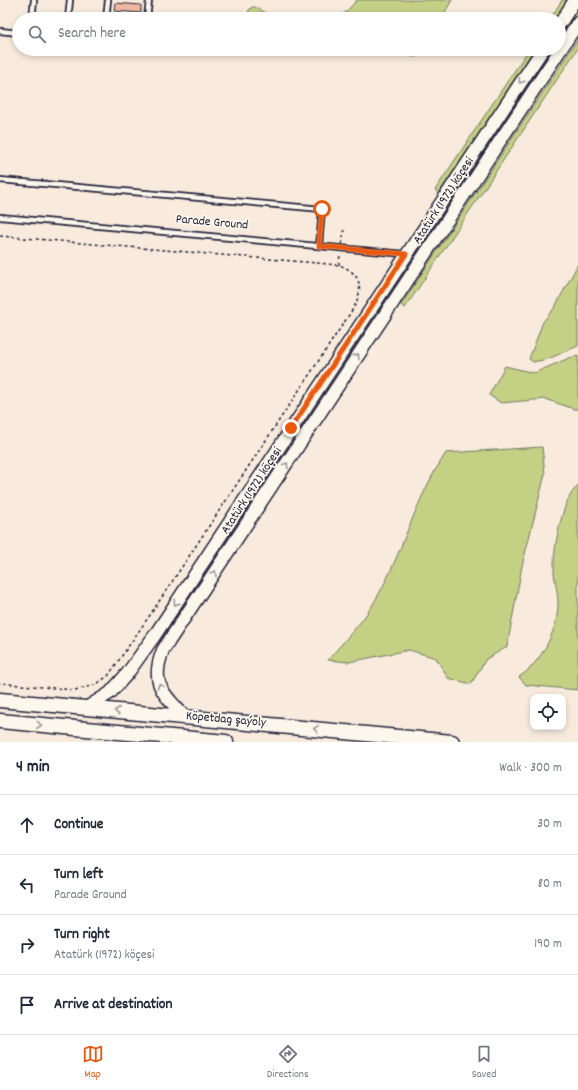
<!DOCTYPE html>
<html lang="en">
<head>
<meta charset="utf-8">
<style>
	:root { --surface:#fff; --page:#f2f2f3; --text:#1f2937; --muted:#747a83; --line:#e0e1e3; --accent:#ea580c }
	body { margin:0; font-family:Dekko,sans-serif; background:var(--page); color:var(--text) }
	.controls { position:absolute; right:12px; bottom:12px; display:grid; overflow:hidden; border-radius:8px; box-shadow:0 2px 6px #0003 }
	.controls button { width:36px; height:36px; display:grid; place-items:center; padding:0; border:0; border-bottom:1px solid var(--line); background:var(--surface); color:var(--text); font:20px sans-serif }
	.stop { position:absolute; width:12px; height:12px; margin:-9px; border:3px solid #ea580c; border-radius:50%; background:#fff }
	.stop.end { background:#ea580c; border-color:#fff; box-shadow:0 1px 4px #0008 }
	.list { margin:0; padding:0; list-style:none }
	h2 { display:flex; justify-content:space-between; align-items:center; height:52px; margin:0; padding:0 16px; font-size:17px }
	h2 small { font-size:13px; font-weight:400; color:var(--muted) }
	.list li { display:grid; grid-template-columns:26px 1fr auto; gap:12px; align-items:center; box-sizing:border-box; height:60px; padding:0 16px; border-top:1px solid var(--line) }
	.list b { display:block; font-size:15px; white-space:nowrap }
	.list p { margin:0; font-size:13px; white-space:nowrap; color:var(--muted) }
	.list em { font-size:13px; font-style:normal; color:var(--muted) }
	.icon { flex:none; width:22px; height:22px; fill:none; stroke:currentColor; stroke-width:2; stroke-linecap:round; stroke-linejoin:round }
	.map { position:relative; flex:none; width:578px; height:742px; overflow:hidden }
	.search { position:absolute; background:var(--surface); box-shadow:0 2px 6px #0003; left:12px; right:12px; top:12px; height:44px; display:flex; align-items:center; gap:10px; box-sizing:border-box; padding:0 14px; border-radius:22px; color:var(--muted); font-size:15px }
	.sheet { height:292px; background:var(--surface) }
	nav { display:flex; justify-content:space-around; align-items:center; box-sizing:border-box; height:56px; border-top:1px solid var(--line); background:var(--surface); font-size:11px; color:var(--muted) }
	nav a { display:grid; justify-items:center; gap:2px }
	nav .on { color:var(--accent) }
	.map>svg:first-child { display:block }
	.green { fill:#c4d084; stroke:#737960 }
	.building { fill:#eeb9a0; stroke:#22223b }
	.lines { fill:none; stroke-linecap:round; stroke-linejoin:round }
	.lane-casing { stroke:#22223b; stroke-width:8 }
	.secondary-casing { stroke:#22223b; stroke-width:15 }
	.primary-casing { stroke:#22223b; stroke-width:17 }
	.path { stroke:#22223b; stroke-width:1.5; stroke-dasharray:3 3; stroke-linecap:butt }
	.lane { stroke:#fbf7ec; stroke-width:4.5 }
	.secondary { stroke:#fbf7ec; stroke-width:12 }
	.primary { stroke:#fbf7ec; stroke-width:14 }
	.oneway { stroke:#99979c }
	.route { stroke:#ea580c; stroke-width:5 }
	.labels { text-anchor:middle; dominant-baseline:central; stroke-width:3.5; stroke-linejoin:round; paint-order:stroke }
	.street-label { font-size:13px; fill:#22223b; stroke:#fbf7ec }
</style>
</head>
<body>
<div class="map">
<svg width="578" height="742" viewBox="0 0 578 742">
	<rect width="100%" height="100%" fill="#f8ebdd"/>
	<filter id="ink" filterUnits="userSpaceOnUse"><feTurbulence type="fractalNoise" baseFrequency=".025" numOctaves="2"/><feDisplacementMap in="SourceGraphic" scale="8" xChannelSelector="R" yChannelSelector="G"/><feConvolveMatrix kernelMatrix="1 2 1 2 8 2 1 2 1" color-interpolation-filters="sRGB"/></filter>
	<g filter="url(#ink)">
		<!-- green -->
		<g class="green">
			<polygon points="357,0 452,0 441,19 335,19 346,12"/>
			<polygon points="562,0 568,0 556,19 550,19"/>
			<polygon points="252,7 255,7 277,19 247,19 249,10"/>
			<polygon points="578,7 578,16 559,45 559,35"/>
			<polygon points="578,39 578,48 405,308 401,305"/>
			<polygon points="271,49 356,49 304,53"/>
			<polygon points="394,49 425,49 416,57 401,54"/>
			<polygon points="529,49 535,49 439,193 435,190"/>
			<polygon points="550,49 556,49 440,223 437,222 437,219"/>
			<polygon points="578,264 578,346 548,359 533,362 529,359 543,322 555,307"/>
			<polygon points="578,356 578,409 574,409 545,399 501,403 489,395 505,366 534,373 569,358"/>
			<path d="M 542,447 L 545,474 L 522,566 L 507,647 L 486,659 L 471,684 L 448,678 L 436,658 L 409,650 L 349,662 L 328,660 C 342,643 360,625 372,606 C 402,558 414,499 446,453 Z"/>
			<path d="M 578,485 L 578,690 L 526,685 L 519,677 C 541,663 558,630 558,604 C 558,590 553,577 554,564 C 554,547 561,512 569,498 C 571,493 575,489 578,485 Z"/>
		</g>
		<!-- building -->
		<polygon class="building" points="115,3 141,5 141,13 114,11"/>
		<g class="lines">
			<defs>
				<g id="lane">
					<polyline points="32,19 34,0"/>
					<polyline points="68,19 70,0"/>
					<polyline points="106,19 108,0"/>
					<polyline points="147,19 149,0"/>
					<polyline points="0,31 19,33"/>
					<polyline points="0,180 322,209 319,246"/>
					<polyline points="0,217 405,254"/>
				</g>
				<g id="secondary">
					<polyline points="559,25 575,0"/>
					<polyline points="86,708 110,693 127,674 155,635 543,49"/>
					<path d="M 184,716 C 162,692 150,683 163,650 L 578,23"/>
				</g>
				<g id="primary">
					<polyline points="0,700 452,742"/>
					<polyline points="0,721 226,742"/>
				</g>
			</defs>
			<!-- lane casing -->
			<use href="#lane" class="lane-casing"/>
			<!-- secondary casing -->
			<use href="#secondary" class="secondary-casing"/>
			<!-- primary casing -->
			<use href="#primary" class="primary-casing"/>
			<!-- path -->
			<g class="path">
				<path d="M 0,236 L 339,265 C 362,273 364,289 353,309 L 150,615 L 108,676 L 95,685 L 75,690 L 0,683"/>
				<polyline points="342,244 344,230"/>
				<polyline points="339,265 340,253"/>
			</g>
			<!-- lane -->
			<use href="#lane" class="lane"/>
			<!-- secondary -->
			<use href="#secondary" class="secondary"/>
			<!-- primary -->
			<use href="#primary" class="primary"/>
		</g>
		<!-- one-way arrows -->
		<defs><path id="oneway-chevron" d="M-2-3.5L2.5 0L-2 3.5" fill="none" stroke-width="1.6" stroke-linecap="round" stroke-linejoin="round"/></defs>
		<g class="oneway">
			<use href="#oneway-chevron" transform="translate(521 81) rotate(124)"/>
			<use href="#oneway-chevron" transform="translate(357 356) rotate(-57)"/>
			<use href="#oneway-chevron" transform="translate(286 465) rotate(-57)"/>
			<use href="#oneway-chevron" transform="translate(214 573) rotate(-57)"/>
			<use href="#oneway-chevron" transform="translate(176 603) rotate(123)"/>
			<use href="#oneway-chevron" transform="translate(160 686) rotate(-110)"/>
			<use href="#oneway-chevron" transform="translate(117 711) rotate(-175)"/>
			<use href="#oneway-chevron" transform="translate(39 725) rotate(5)"/>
			<use href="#oneway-chevron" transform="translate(316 729) rotate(-175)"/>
		</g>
	</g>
	<g class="lines" filter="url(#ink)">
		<!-- route -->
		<polyline class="route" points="291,428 406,254 319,246 322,209"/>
	</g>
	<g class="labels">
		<!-- street labels -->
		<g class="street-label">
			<text transform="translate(444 201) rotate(-57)">Atatürk (1972) köçesi</text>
			<text transform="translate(212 223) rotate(5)">Parade Ground</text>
			<text transform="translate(252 491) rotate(-57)">Atatürk (1972) köçesi</text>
			<text transform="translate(226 720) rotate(5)">Köpetdag şaýoly</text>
		</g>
	</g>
</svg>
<div class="controls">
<button><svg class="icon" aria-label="locate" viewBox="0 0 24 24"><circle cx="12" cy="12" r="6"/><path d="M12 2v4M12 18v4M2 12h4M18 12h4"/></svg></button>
</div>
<div class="stop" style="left:322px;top:209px"></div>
<div class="stop end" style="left:291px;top:428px"></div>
<div class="search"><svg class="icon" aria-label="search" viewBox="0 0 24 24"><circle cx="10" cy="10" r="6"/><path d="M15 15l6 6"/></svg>Search here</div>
</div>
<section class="sheet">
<h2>4 min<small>Walk · 300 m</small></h2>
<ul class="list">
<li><svg class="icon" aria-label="ahead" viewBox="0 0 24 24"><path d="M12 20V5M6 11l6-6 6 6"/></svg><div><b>Continue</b></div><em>30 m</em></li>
<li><svg class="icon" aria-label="left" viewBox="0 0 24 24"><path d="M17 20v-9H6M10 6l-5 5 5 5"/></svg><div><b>Turn left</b><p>Parade Ground</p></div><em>80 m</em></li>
<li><svg class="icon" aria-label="right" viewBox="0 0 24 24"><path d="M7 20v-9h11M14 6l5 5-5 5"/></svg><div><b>Turn right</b><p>Atatürk (1972) köçesi</p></div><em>190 m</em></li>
<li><svg class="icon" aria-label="arrive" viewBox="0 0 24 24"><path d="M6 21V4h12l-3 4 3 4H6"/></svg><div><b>Arrive at destination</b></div></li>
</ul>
</section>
<nav>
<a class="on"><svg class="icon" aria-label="map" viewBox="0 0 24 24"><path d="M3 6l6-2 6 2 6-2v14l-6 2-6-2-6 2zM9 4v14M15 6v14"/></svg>Map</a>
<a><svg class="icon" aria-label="directions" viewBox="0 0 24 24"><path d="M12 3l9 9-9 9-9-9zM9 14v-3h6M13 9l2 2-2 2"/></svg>Directions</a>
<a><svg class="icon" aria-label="saved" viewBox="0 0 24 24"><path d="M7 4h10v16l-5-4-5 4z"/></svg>Saved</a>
</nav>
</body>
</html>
